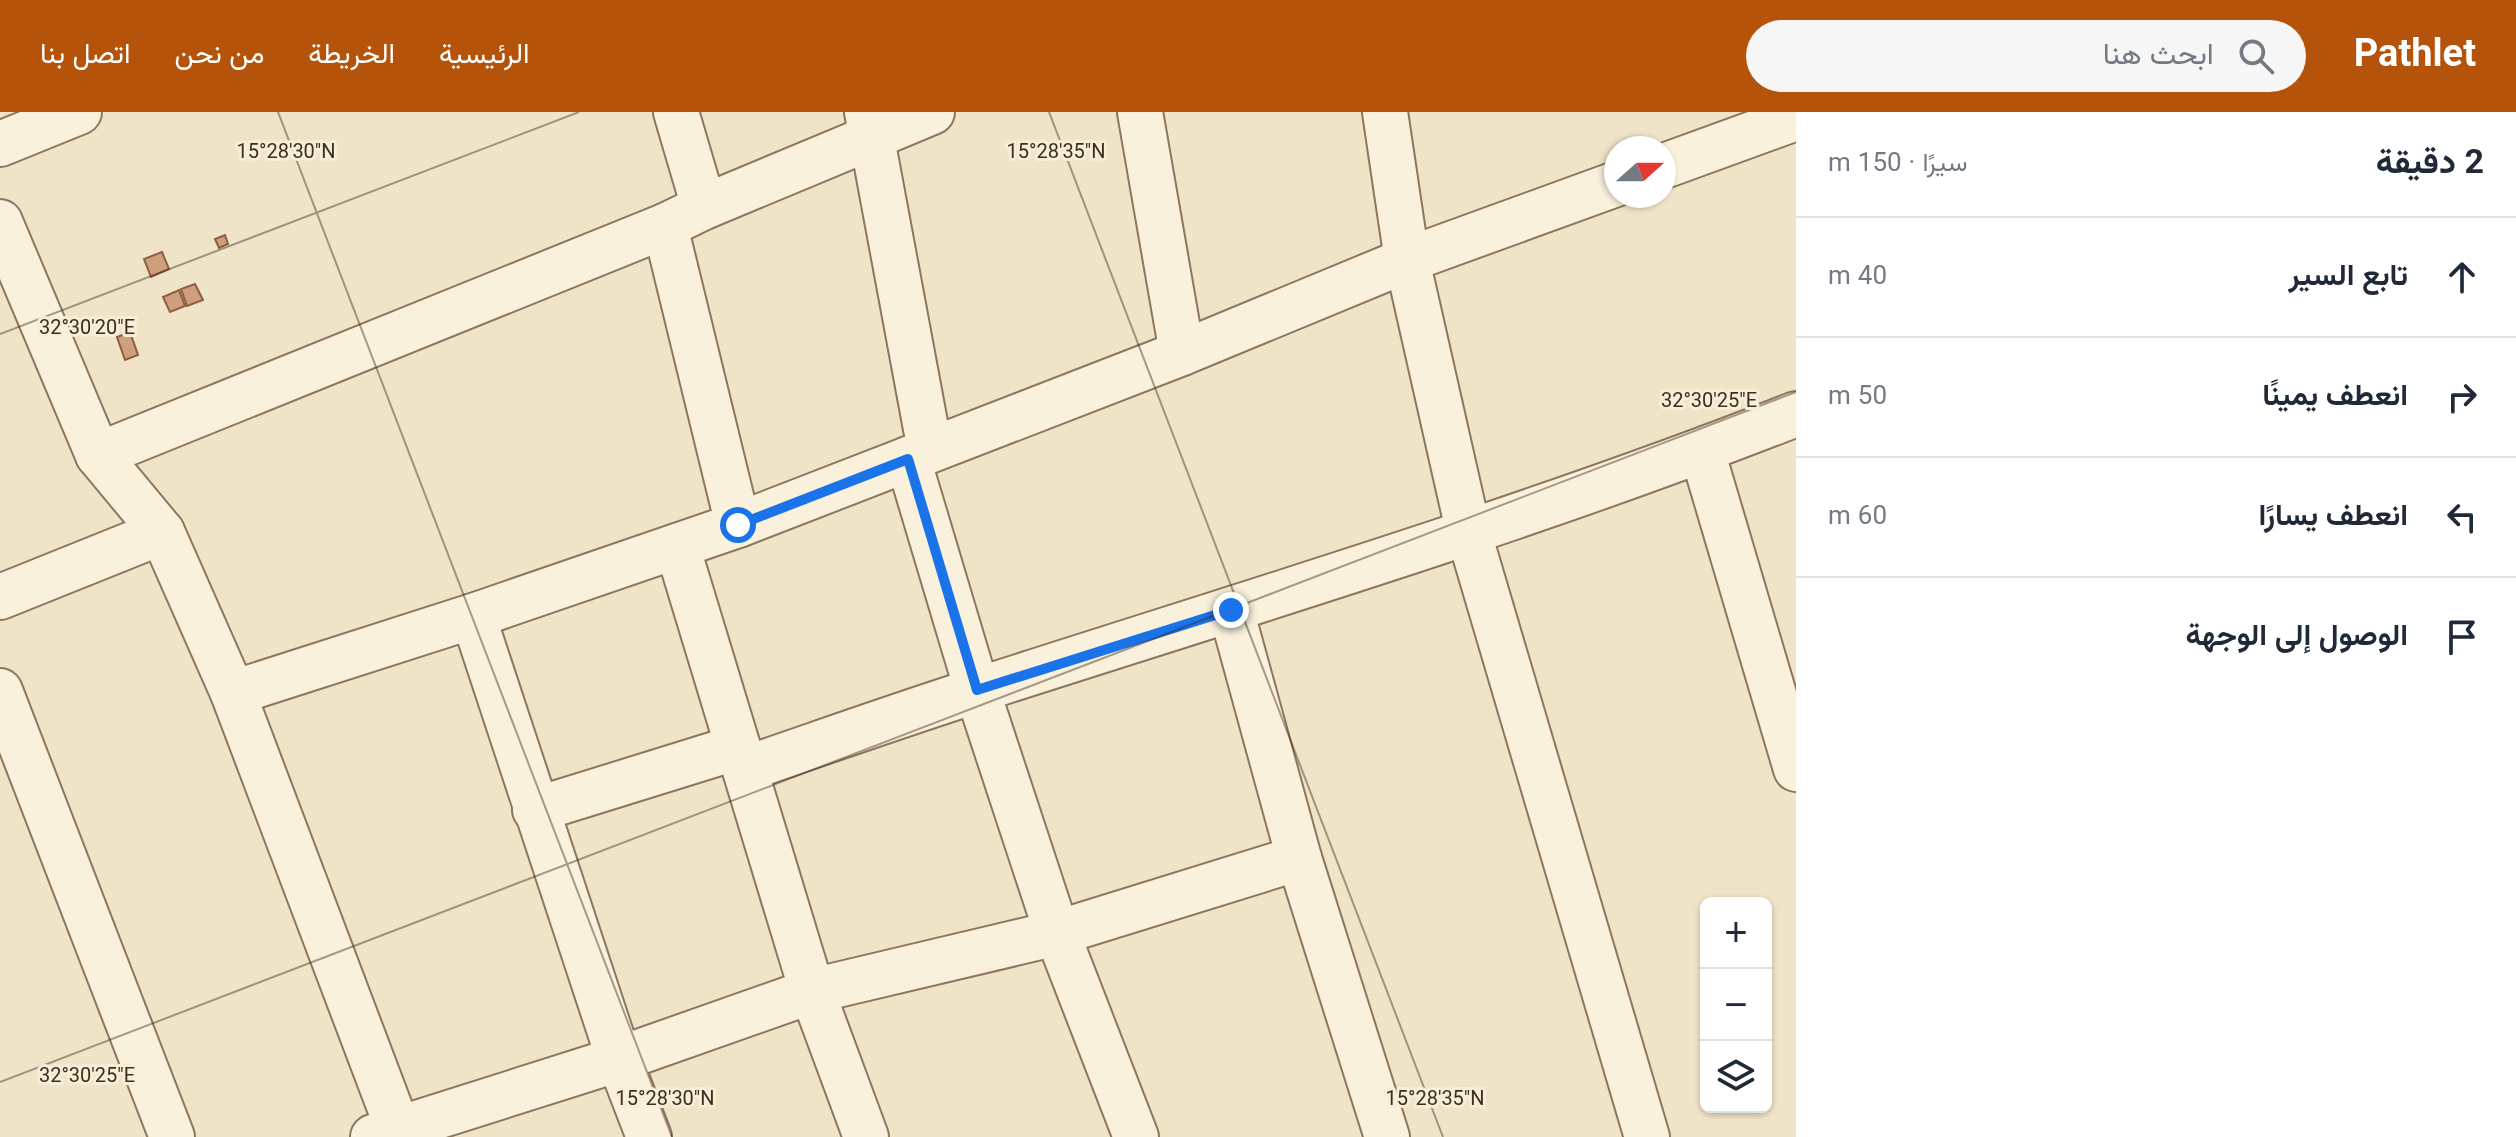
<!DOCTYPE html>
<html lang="ar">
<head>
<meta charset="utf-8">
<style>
	:root { --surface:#fff; --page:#f6f6f7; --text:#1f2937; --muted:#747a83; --line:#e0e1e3; --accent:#b45309 }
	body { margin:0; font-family:Georgia,Vazirmatn,serif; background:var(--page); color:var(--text); direction:rtl }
	.controls { position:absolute; right:24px; bottom:24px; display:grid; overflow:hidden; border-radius:12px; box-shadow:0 2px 6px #0004 }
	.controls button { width:72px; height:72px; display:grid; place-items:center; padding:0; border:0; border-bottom:2px solid var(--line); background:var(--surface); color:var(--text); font:40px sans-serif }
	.compass { position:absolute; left:1604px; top:24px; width:72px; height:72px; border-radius:50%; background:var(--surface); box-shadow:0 2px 6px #0004; rotate:69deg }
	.stop { position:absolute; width:24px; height:24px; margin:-18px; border:6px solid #1a73e8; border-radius:50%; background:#fff }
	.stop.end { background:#1a73e8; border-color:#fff; box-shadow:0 2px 8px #0008 }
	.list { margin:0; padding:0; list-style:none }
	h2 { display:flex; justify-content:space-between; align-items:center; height:104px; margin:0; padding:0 32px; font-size:34px }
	h2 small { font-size:26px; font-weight:400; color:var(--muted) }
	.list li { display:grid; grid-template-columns:52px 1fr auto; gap:24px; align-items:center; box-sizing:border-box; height:120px; padding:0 32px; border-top:2px solid var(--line) }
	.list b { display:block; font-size:30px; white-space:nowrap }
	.list em { font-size:26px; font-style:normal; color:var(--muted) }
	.icon { flex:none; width:44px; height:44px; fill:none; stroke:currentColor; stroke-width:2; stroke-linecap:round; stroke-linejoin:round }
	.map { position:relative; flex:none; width:1796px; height:1025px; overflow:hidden; direction:ltr }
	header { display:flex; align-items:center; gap:48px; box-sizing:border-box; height:112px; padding:0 40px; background:var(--accent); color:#fff }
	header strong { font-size:38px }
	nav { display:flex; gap:44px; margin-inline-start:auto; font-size:28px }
	.search { width:560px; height:72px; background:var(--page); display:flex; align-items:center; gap:20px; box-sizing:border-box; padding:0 28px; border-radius:44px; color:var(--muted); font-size:30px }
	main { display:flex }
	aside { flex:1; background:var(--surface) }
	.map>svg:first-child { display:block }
	.building { fill:#cf9f7d; stroke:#8d5f41; stroke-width:2 }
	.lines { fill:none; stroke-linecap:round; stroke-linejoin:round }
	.minor-casing { stroke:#8d765c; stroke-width:48 }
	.minor { stroke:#faf1dc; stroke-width:44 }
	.route { stroke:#1a73e8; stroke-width:10 }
	.ticks { fill:none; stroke:#3d2e20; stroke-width:2; stroke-opacity:0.45 }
	.ticks-label { font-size:20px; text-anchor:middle; fill:#3d2e20; stroke:#f7eed8; stroke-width:6; stroke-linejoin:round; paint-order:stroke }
</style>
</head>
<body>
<header>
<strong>Pathlet</strong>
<div class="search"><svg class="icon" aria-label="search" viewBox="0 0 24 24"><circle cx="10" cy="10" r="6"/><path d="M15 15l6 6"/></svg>ابحث هنا</div>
<nav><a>الرئيسية</a><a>الخريطة</a><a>من نحن</a><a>اتصل بنا</a></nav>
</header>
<main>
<aside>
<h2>2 دقيقة<small>سيرًا · 150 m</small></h2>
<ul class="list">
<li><svg class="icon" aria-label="ahead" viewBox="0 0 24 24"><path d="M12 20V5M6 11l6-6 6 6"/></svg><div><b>تابع السير</b></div><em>40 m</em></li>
<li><svg class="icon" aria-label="right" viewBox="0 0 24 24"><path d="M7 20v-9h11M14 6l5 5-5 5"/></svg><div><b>انعطف يمينًا</b></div><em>50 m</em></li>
<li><svg class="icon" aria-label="left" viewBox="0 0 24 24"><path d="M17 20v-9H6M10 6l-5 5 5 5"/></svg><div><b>انعطف يسارًا</b></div><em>60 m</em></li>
<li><svg class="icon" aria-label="arrive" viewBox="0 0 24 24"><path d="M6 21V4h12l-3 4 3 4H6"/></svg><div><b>الوصول إلى الوجهة</b></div></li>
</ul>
</aside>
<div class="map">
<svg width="1796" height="1025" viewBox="0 0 1796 1025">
	<rect width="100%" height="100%" fill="#f0e4c8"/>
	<!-- building -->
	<g class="building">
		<polygon points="225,123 228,132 219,136 215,127"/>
		<polygon points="162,140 169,157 151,165 144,147"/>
		<polygon points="195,172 203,188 187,194 181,177"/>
		<polygon points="179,178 185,194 170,200 163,185"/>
		<polygon points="130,220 138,243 125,248 117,225"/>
	</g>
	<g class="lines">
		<defs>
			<g id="minor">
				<polyline points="676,0 704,95"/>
				<polyline points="867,0 930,338"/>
				<polyline points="1140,0 1182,241"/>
				<polyline points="1385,0 1407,148 1469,422 1647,1025"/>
				<polyline points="0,32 79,0"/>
				<polyline points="1664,54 1796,6"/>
				<polyline points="0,110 98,343 162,420 233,581 401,1025"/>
				<polyline points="665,114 738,413"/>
				<polyline points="1702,339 1796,657"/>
				<polyline points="98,343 665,114 704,95 932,0"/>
				<polyline points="908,347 977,578 1057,821 1136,1025"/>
				<polyline points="677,434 812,879 866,1025"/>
				<polyline points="0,485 162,420"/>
				<polyline points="1231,498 1299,746 1387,1025"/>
				<polyline points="473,504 619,947 649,1025"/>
				<polyline points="0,579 172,1025"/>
				<polyline points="233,581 473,504 738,413 1182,241 1407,148 1616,72"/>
				<path d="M 745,657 C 824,630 902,602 981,577 C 1254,489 1529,407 1796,302"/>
				<polyline points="535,698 738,635"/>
				<polyline points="373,1025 619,947 812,879 1057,821 1299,746"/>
			</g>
		</defs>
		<!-- minor casing -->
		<use href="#minor" class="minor-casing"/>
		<!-- minor -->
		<use href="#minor" class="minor"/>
	</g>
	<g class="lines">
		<!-- route -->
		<polyline class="route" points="738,413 908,347 977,578 1231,498"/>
	</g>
	<!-- ticks -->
	<path class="ticks" d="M 278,0 L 672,1025M 1049,0 L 1443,1025M 0,222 L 579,0M 0,970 L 1796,280"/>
	<g class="ticks-label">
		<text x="286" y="46">15°28'30"N</text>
		<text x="1056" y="46">15°28'35"N</text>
		<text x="87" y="222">32°30'20"E</text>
		<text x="1709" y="295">32°30'25"E</text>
		<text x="87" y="970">32°30'25"E</text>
		<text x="665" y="993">15°28'30"N</text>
		<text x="1435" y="993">15°28'35"N</text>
	</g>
</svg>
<div class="controls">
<button>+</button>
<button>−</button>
<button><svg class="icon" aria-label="layers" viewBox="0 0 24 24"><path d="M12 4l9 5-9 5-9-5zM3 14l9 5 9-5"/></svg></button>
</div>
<svg class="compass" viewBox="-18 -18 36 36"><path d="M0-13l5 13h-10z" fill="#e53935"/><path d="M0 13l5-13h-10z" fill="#747a83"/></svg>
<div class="stop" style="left:738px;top:413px"></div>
<div class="stop end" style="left:1231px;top:498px"></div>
</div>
</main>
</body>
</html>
